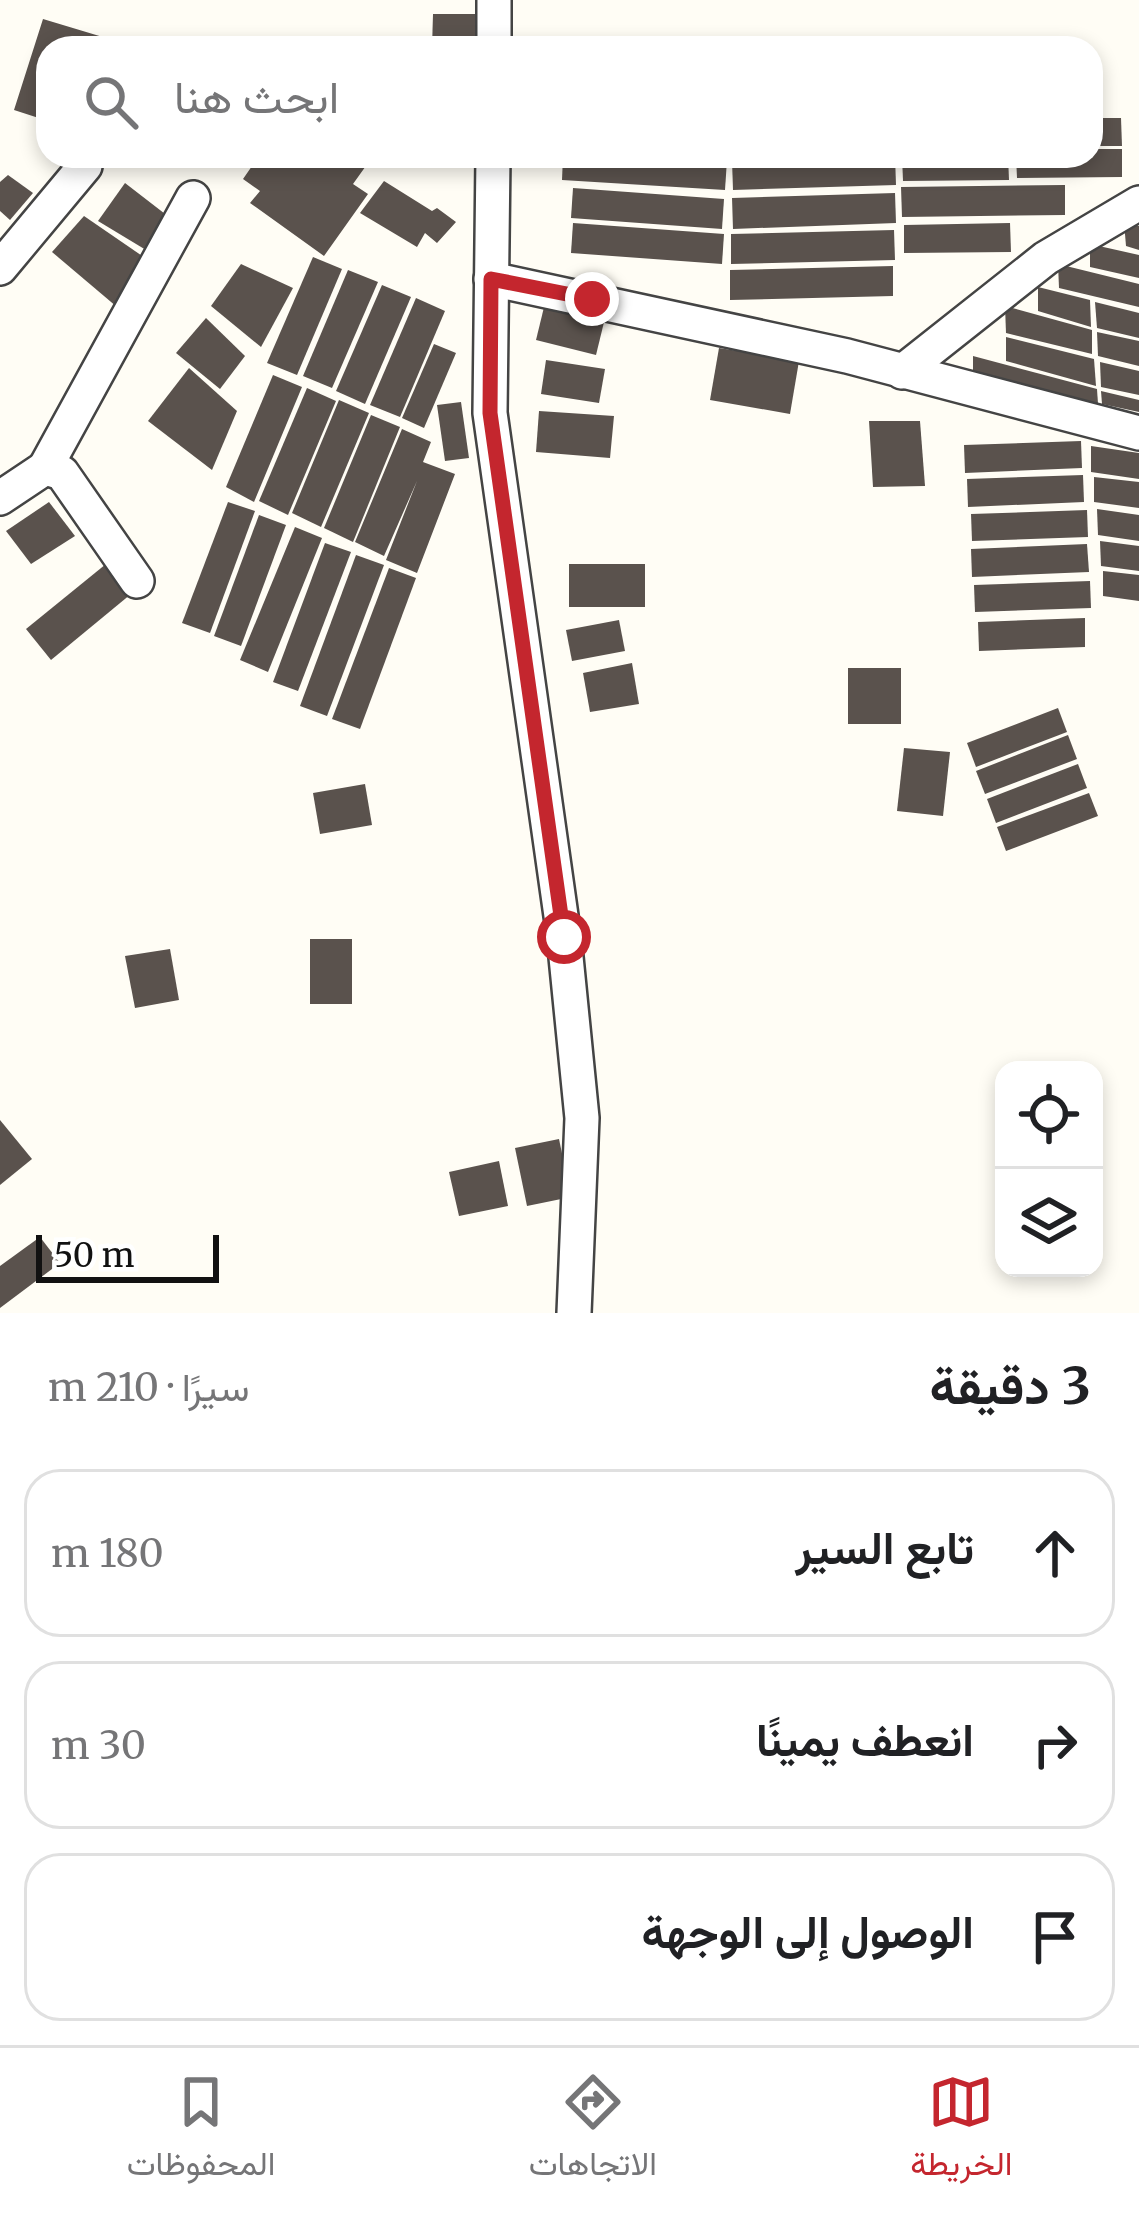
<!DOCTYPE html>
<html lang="ar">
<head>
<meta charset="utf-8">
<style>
	:root { --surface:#fff; --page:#f2f2f2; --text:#202124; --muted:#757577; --line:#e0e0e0; --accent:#c4262e }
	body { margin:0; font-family:Merriweather,Vazirmatn,serif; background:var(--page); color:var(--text); direction:rtl }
	.controls { position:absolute; right:36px; bottom:36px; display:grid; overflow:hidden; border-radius:24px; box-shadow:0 6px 18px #0003 }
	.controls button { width:108px; height:108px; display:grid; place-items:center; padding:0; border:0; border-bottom:3px solid var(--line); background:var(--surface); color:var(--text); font:60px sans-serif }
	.scale { position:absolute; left:36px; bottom:30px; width:183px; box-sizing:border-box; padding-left:12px; border:6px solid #111; border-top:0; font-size:33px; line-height:42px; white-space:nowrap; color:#111; -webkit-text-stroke:9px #fff; paint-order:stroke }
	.stop { position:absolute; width:36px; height:36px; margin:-27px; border:9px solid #c4262e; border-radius:50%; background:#fff }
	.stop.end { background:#c4262e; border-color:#fff; box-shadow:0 3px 12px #0008 }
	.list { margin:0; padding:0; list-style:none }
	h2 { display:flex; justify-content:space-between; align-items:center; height:156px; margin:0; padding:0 48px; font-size:51px }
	h2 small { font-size:39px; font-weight:400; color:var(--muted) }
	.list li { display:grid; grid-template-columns:78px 1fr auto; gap:36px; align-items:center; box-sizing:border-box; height:168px; margin:0 24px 24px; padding:0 24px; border:3px solid var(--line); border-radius:36px }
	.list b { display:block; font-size:45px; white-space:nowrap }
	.list em { font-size:39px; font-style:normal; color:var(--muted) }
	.icon { flex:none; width:66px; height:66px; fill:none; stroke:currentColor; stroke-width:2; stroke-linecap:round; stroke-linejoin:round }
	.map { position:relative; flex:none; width:1139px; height:1313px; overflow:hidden; direction:ltr }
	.search { position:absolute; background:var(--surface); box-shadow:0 6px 18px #0003; left:36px; right:36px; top:36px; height:132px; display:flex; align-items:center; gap:30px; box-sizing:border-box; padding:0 42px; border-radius:36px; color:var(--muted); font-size:45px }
	.sheet { height:732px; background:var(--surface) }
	nav { display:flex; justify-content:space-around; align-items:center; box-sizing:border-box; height:168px; border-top:3px solid var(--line); background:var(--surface); font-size:33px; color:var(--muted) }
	nav a { display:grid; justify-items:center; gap:6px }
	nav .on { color:var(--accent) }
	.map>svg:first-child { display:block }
	.building { fill:#5a524d }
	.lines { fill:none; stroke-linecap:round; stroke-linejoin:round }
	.minor-casing { stroke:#444; stroke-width:38 }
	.minor { stroke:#fff; stroke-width:33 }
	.route { stroke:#c4262e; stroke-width:15 }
</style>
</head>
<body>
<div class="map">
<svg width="1139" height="1313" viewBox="0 0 1139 1313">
	<rect width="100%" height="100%" fill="#fffdf5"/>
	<!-- building -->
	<g class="building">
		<polygon points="433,14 485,14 484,48 432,48"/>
		<polygon points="43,19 116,41 113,48 48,48 48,121 14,110"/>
		<polygon points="1091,118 1121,118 1122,146 1091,146"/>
		<polygon points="1091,149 1122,149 1122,177 1017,178 1016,156 1091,156"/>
		<polygon points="259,156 373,156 353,184 368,194 324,256 250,203 260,191 243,179"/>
		<polygon points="563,156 727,160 725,190 562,180"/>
		<polygon points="860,156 895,156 896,185 733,190 732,160"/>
		<polygon points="902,156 1008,156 1009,180 903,181"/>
		<polygon points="8,175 33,193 10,220 0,211 0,182"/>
		<polygon points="384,181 432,211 437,208 456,222 437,243 425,233 417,247 360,213"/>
		<polygon points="125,183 169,217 146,250 98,221"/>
		<polygon points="1065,185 1065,215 902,217 901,187"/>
		<polygon points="573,188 724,199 722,229 571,218"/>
		<polygon points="895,193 896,223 733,229 732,198"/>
		<polygon points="84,216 151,262 117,307 52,252"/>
		<polygon points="1124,222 1139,226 1139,250 1126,246"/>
		<polygon points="573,223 724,234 722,264 571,253"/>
		<polygon points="1010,223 1011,252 904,253 904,225"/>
		<polygon points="894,230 895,260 731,264 731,234"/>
		<polygon points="1090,244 1139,255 1139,278 1090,267"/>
		<polygon points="313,257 342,269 297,375 267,363"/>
		<polygon points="241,264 293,288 261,347 211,306"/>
		<polygon points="1058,264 1139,284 1139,307 1059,288"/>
		<polygon points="893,266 893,296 730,300 730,270"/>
		<polygon points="348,270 378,282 332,388 303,376"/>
		<polygon points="382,285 411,297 365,404 336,391"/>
		<polygon points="1038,287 1090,300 1091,327 1038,311"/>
		<polygon points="416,298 445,311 400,417 370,405"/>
		<polygon points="546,299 606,314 596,355 536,340"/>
		<polygon points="1095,302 1139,313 1139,338 1097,328"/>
		<polygon points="1005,306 1092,330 1092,354 1006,333"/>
		<polygon points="206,318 245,356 220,389 176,353"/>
		<polygon points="1097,332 1139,341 1139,366 1098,356"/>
		<polygon points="1006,337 1094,359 1096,386 1006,361"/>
		<polygon points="434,344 456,353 424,428 402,418"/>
		<polygon points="719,348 799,361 790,414 710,400"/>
		<polygon points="973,356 1097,389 1098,404 973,371"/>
		<polygon points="546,360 605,369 599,403 541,394"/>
		<polygon points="1100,362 1139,371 1139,395 1101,387"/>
		<polygon points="189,368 237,411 212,470 148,421"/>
		<polygon points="273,375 302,387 254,502 226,487"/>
		<polygon points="307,388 336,401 288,515 259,501"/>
		<polygon points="1101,391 1139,400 1139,412 1102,404"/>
		<polygon points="339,400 369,413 321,527 292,513"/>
		<polygon points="461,402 469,458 445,461 437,405"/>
		<polygon points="539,411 614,416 610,458 536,452"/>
		<polygon points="371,415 400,427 353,542 324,528"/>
		<polygon points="869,421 920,421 925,486 873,487"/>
		<polygon points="402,429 431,442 423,462 455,474 417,573 386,560 417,481 384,556 355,542"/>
		<polygon points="1081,441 1082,468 965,473 964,445"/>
		<polygon points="1091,446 1139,453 1139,479 1091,472"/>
		<polygon points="1083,475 1084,502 968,507 967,479"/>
		<polygon points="1094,477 1139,482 1139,508 1094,502"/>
		<polygon points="49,502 75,536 31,564 6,531"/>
		<polygon points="228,502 255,511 210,633 182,623"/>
		<polygon points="1097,509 1139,515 1139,541 1098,535"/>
		<polygon points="1087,510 1088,537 972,541 971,514"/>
		<polygon points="259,515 286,525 241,646 214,636"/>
		<polygon points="295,527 322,538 268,672 240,660"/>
		<polygon points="1100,541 1139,546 1139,571 1101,566"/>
		<polygon points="325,543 351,552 298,691 273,682"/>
		<polygon points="1087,544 1089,572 972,577 971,549"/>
		<polygon points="356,555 384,565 327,716 300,706"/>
		<polygon points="106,564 131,594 51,660 26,629"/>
		<rect x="569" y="564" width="76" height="43"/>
		<polygon points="389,568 416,578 360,729 332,719"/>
		<polygon points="1103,571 1139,575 1139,601 1103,596"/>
		<polygon points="1090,581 1091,608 975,612 974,585"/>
		<polygon points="1085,618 1085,647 979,651 978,622"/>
		<polygon points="619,620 625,651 572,661 566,630"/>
		<polygon points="632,663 639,704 590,712 583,673"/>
		<rect x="848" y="668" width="53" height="56"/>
		<polygon points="1058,708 1067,732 976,767 967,743"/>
		<polygon points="1068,735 1077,759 985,794 976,771"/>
		<polygon points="904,748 950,752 943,816 897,811"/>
		<polygon points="1078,764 1087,788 996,823 987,799"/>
		<polygon points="365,784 372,825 320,834 313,793"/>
		<polygon points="1089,793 1098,816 1006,851 997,827"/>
		<rect x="310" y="939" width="42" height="65"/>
		<polygon points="170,949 179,1000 135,1008 125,956"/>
		<polygon points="0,1120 32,1159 0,1185"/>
		<polygon points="559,1139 571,1197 527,1206 515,1148"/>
		<polygon points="499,1161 508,1206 459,1216 449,1172"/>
		<polygon points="40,1237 60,1263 0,1308 0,1266"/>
	</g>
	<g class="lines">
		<defs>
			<g id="minor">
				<polyline points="494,48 494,0"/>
				<polyline points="493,156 490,413 564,937 582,1118 574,1313"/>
				<polyline points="0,268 85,166"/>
				<polyline points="491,279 847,356 1139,433"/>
				<polyline points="902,372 1046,258 1139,203"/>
				<polyline points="45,468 193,198"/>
				<polyline points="0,498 45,468 62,473 137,581"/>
			</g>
		</defs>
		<!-- minor casing -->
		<use href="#minor" class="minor-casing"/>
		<!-- minor -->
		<use href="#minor" class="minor"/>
	</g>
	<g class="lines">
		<!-- route -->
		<polyline class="route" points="564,937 490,413 491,279 592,299"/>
	</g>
</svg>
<div class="controls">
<button><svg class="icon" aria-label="locate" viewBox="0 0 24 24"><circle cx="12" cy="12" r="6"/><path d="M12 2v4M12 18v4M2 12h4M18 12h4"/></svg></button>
<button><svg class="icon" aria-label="layers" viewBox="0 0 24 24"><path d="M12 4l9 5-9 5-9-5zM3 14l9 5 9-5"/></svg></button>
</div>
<div class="scale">50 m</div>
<div class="stop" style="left:564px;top:937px"></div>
<div class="stop end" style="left:592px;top:299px"></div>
<div class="search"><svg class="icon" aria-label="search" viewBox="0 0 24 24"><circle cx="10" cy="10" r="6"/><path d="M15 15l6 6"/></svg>ابحث هنا</div>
</div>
<section class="sheet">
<h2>3 دقيقة<small>سيرًا · 210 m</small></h2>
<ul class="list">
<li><svg class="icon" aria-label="ahead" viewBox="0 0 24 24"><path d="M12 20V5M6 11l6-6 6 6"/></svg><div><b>تابع السير</b></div><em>180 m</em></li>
<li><svg class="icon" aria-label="right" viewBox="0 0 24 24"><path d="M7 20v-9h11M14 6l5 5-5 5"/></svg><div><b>انعطف يمينًا</b></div><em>30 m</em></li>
<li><svg class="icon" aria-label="arrive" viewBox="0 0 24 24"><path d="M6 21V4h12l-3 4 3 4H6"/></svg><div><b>الوصول إلى الوجهة</b></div></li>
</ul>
</section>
<nav>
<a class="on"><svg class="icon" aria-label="map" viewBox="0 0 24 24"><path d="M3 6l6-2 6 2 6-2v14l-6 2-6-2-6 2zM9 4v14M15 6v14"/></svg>الخريطة</a>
<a><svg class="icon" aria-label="directions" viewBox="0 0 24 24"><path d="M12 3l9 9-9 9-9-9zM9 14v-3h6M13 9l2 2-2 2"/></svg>الاتجاهات</a>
<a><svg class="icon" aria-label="saved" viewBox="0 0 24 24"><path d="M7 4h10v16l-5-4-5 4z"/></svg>المحفوظات</a>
</nav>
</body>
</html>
